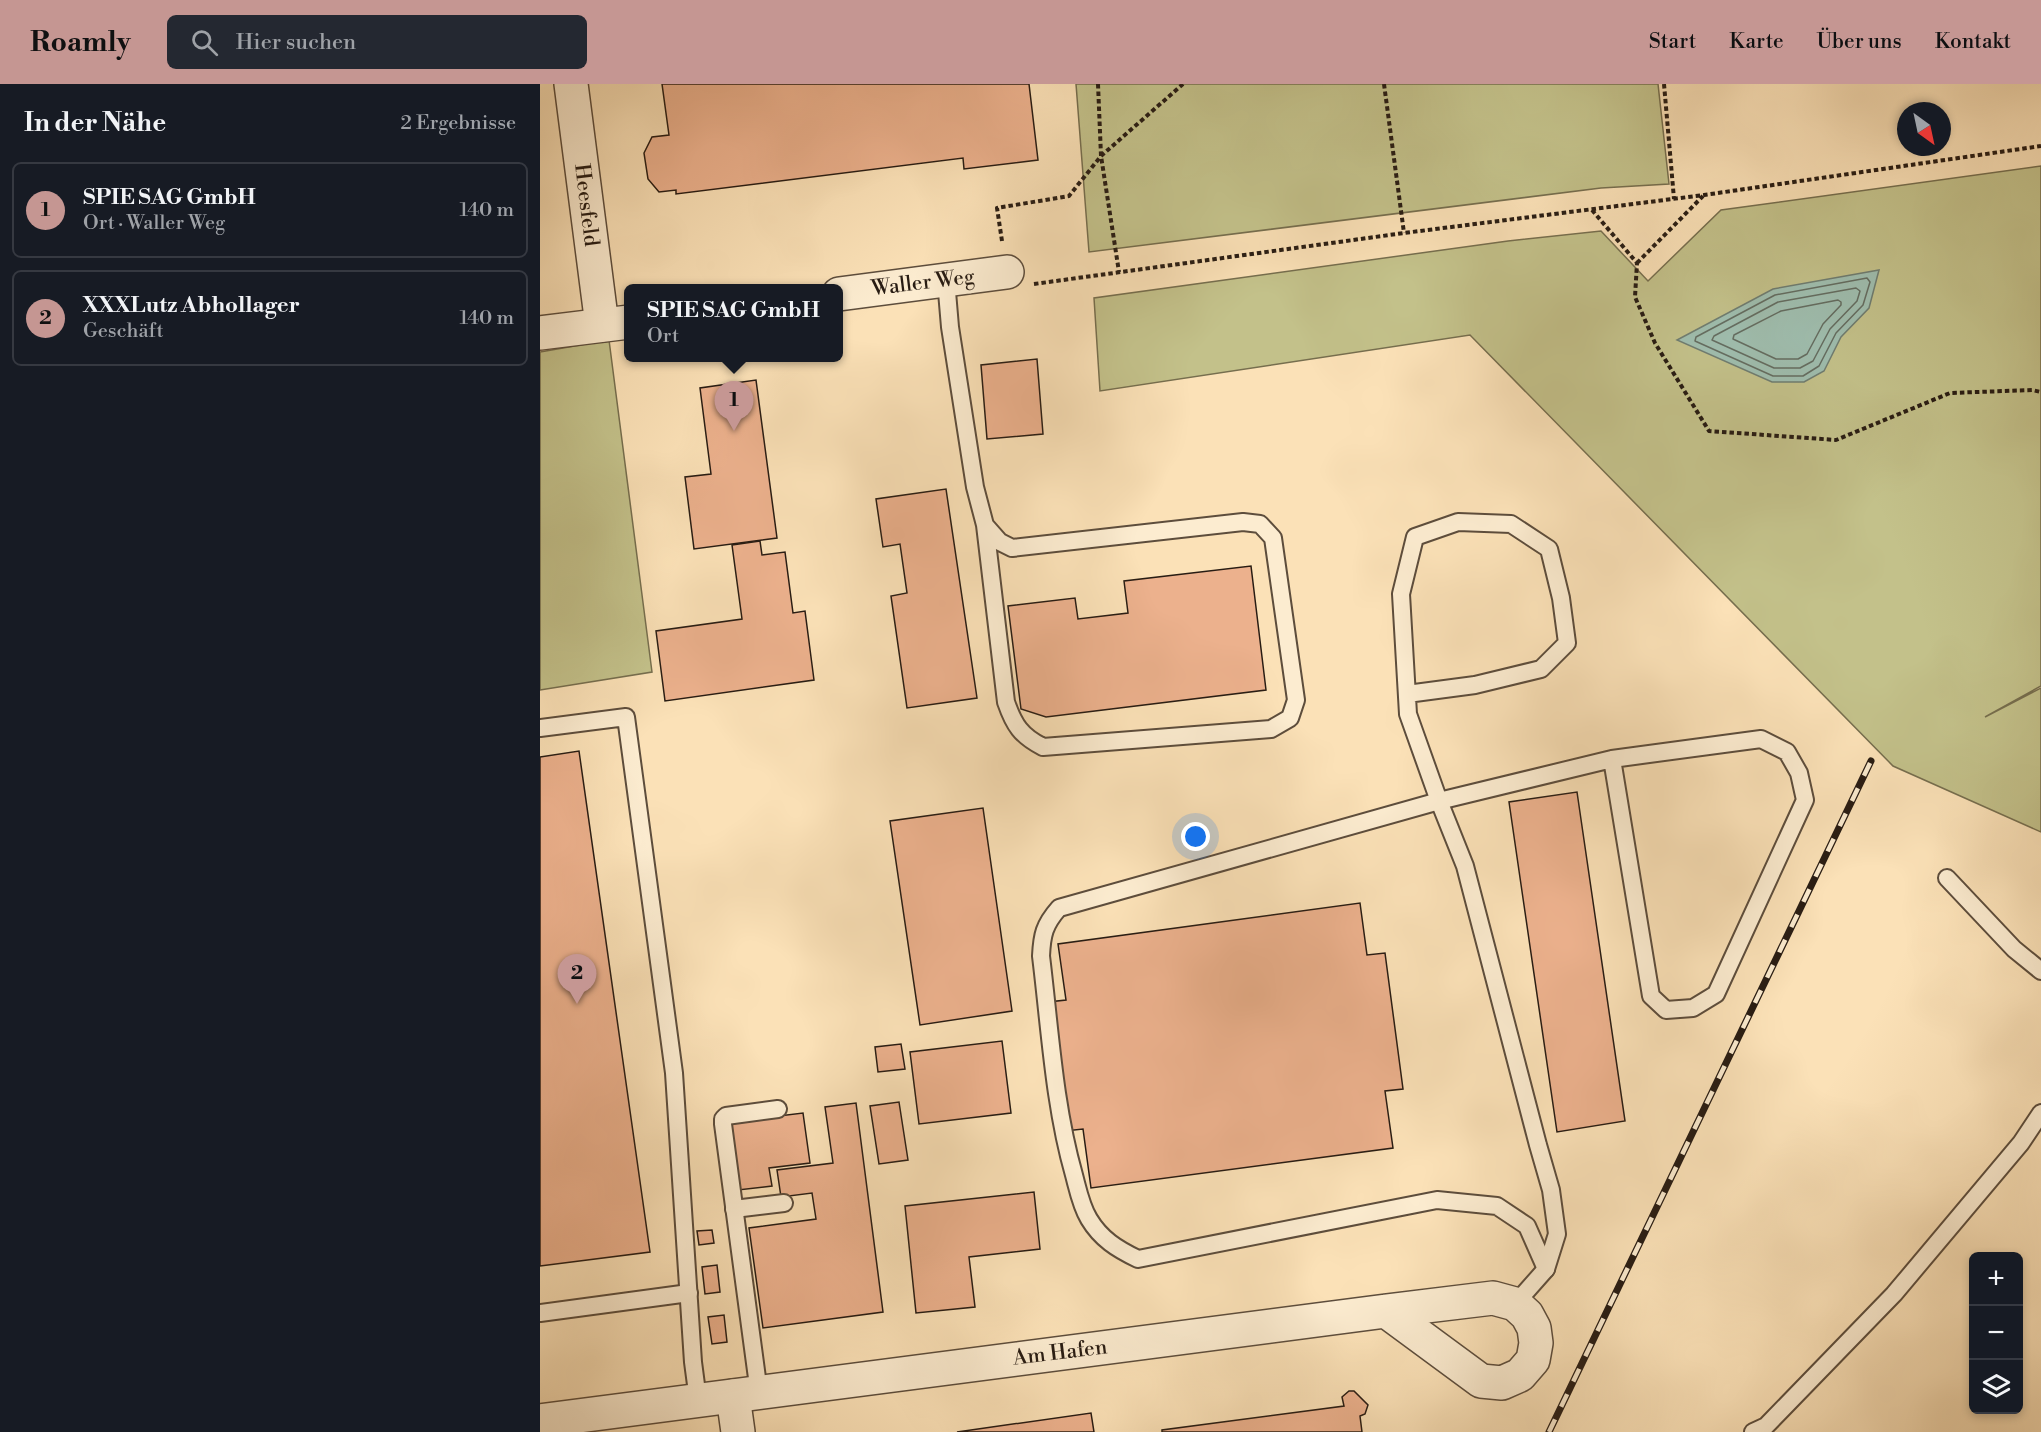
<!DOCTYPE html>
<html lang="de">
<head>
<meta charset="utf-8">
<style>
	:root { --surface:#171b24; --page:#242831; --text:#f1f3f6; --muted:#9ea1a6; --line:#363941; --accent:#c59692 }
	body { margin:0; font-family:"Libre Bodoni",serif; background:var(--page); color:var(--text) }
	.controls { position:absolute; right:18px; bottom:18px; display:grid; overflow:hidden; border-radius:9px; box-shadow:0 3px 9px #0003 }
	.controls button { width:54px; height:54px; display:grid; place-items:center; padding:0; border:0; border-bottom:2px solid var(--line); background:var(--surface); color:var(--text); font:30px sans-serif }
	.compass { position:absolute; left:1357px; top:18px; width:54px; height:54px; border-radius:50%; background:var(--surface); box-shadow:0 3px 9px #0003; rotate:147deg }
	.you { position:absolute; left:656px; top:753px; width:21px; height:21px; margin:-15px; border:4px solid #fff; border-radius:50%; background:#1a73e8; box-shadow:0 0 0 9px #1a73e833 }
	.badge { display:grid; place-items:center; width:39px; height:39px; border-radius:50%; background:var(--accent); color:#111; font-size:20px; font-weight:700 }
	.pin { position:absolute; translate:-50% -50px; filter:drop-shadow(0 2px 3px #0008) }
	.pin::after { content:''; position:absolute; top:32px; width:21px; height:18px; background:inherit; clip-path:polygon(0 0,100% 0,50% 100%) }
	.popup { position:absolute; left:84px; top:200px; width:219px; height:78px; box-sizing:border-box; display:grid; place-content:center; border-radius:9px; background:var(--surface); filter:drop-shadow(0 2px 4px #0005); font-size:20px; white-space:nowrap; color:var(--muted) }
	.popup b { font-size:22px; color:var(--text) }
	.popup::after { content:''; position:absolute; left:50%; top:100%; margin-left:-12px; border:12px solid transparent; border-top-color:var(--surface) }
	.list { margin:0; padding:0; list-style:none }
	h2 { display:flex; justify-content:space-between; align-items:center; height:78px; margin:0; padding:0 24px; font-size:26px }
	h2 small { font-size:20px; font-weight:400; color:var(--muted) }
	.list li { display:grid; grid-template-columns:39px 1fr auto; gap:18px; align-items:center; box-sizing:border-box; height:96px; margin:0 12px 12px; padding:0 12px; border:2px solid var(--line); border-radius:9px }
	.list b { display:block; font-size:22px; white-space:nowrap }
	.list p { margin:0; font-size:20px; white-space:nowrap; color:var(--muted) }
	.list em { font-size:20px; font-style:normal; color:var(--muted) }
	.icon { flex:none; width:33px; height:33px; fill:none; stroke:currentColor; stroke-width:2; stroke-linecap:round; stroke-linejoin:round }
	.map { position:relative; flex:none; width:1501px; height:1348px; overflow:hidden }
	header { display:flex; align-items:center; gap:36px; box-sizing:border-box; height:84px; padding:0 30px; background:var(--accent); color:#111 }
	header strong { font-size:28px }
	nav { display:flex; gap:33px; margin-inline-start:auto; font-size:21px }
	.search { width:420px; height:54px; background:var(--page); display:flex; align-items:center; gap:15px; box-sizing:border-box; padding:0 21px; border-radius:9px; color:var(--muted); font-size:22px }
	main { display:flex }
	aside { flex:1; background:var(--surface) }
	.map>svg:first-child { display:block }
	.green { fill:#c3c18a; stroke:#766e4e; stroke-width:1.5 }
	.water { fill:#9fbeaf; stroke:#6f7d71; stroke-width:1.5 }
	.lines { fill:none; stroke-linecap:round; stroke-linejoin:round }
	.shore { stroke:#646d61; stroke-width:1.5 }
	.building { fill:#ecb18d; stroke:#281c13; stroke-width:1.5 }
	.service-casing { stroke:#5d4d3c; stroke-width:20 }
	.minor-casing { stroke:#5d4d3c; stroke-width:36 }
	.path { stroke:#281c13; stroke-width:4; stroke-dasharray:4.5 3; stroke-linecap:butt }
	.service { stroke:#fcecd0; stroke-width:16 }
	.minor { stroke:#fcecd0; stroke-width:33 }
	.rail-casing { stroke:#281c13; stroke-width:7 }
	.rail { stroke:#fcecd0; stroke-width:4.5; stroke-dasharray:14; stroke-linecap:butt }
	.labels { text-anchor:middle; dominant-baseline:central; stroke-width:6; stroke-linejoin:round; paint-order:stroke }
	.street-label { font-size:21px; fill:#281c13; stroke:#fcecd0 }
</style>
</head>
<body>
<header>
<strong>Roamly</strong>
<div class="search"><svg class="icon" aria-label="search" viewBox="0 0 24 24"><circle cx="10" cy="10" r="6"/><path d="M15 15l6 6"/></svg>Hier suchen</div>
<nav><a>Start</a><a>Karte</a><a>Über uns</a><a>Kontakt</a></nav>
</header>
<main>
<aside>
<h2>In der Nähe<small>2 Ergebnisse</small></h2>
<ul class="list">
<li><span class="badge">1</span><div><b>SPIE SAG GmbH</b><p>Ort · Waller Weg</p></div><em>140 m</em></li>
<li><span class="badge">2</span><div><b>XXXLutz Abhollager</b><p>Geschäft</p></div><em>140 m</em></li>
</ul>
</aside>
<div class="map">
<svg width="1501" height="1348" viewBox="0 0 1501 1348">
	<rect width="100%" height="100%" fill="#fbe1b7"/>
	<filter id="stains"><feTurbulence type="fractalNoise" baseFrequency=".00333" numOctaves="4"/><feColorMatrix values="0 0 0 0 .2 0 0 0 0 .09 0 0 0 0 .02 0 0 0 .5 -.17"/></filter>
	<radialGradient id="worn" r=".72"><stop offset=".6" stop-color="#630" stop-opacity="0"/><stop offset="1" stop-color="#630" stop-opacity=".3"/></radialGradient>
	<!-- green -->
	<g class="green">
		<polygon points="536,0 1118,0 1129,100 1061,104 549,168"/>
		<polygon points="1501,82 1501,602 1445,633 1501,604 1501,748 1353,682 930,251 560,307 554,214 968,157 1061,147 1108,197 1181,126"/>
		<polygon points="69,256 112,588 0,606 0,268"/>
	</g>
	<!-- water -->
	<polygon class="water" points="1339,186 1329,224 1301,253 1284,287 1264,298 1232,298 1137,256 1233,205"/>
	<g class="lines">
		<!-- shore -->
		<g class="shore">
			<polygon points="1327,194 1330,198 1323,221 1296,249 1279,282 1263,292 1233,292 1155,257 1156,253 1235,211"/>
			<polygon points="1316,204 1320,207 1317,217 1290,245 1273,277 1260,284 1234,284 1172,256 1174,252 1238,218"/>
			<polygon points="1298,216 1301,218 1301,221 1283,240 1267,270 1258,275 1236,275 1193,255 1194,251 1241,227"/>
		</g>
	</g>
	<!-- building -->
	<g class="building">
		<polygon points="122,0 489,0 498,76 424,85 423,74 136,110 136,106 119,108 108,95 104,69 112,53 129,51"/>
		<polygon points="497,275 503,350 447,355 441,281"/>
		<polygon points="216,296 237,454 154,465 145,393 171,390 160,304"/>
		<polygon points="406,405 437,614 367,624 351,512 367,509 360,460 343,463 336,415"/>
		<polygon points="220,457 222,471 245,468 253,529 265,527 274,596 125,617 116,547 202,535 192,461"/>
		<polygon points="711,482 726,606 506,633 481,625 468,522 535,514 538,535 588,529 584,497"/>
		<polygon points="39,667 110,1168 0,1182 0,673"/>
		<polygon points="1037,708 1085,1037 1017,1048 969,718"/>
		<polygon points="443,724 472,927 380,941 350,737"/>
		<polygon points="820,819 827,871 845,869 863,1005 845,1007 853,1064 551,1104 543,1045 525,1047 508,918 526,916 518,860"/>
		<polygon points="462,957 471,1029 379,1040 370,968"/>
		<polygon points="361,960 365,985 338,988 335,963"/>
		<polygon points="359,1018 368,1076 339,1080 330,1022"/>
		<polygon points="316,1019 343,1228 223,1244 209,1144 276,1135 272,1109 241,1113 237,1086 293,1079 285,1023"/>
		<polygon points="263,1029 270,1079 229,1084 232,1102 198,1106 189,1038"/>
		<polygon points="494,1108 500,1165 429,1173 435,1223 376,1229 365,1122"/>
		<polygon points="172,1146 174,1159 159,1161 157,1147"/>
		<polygon points="177,1181 180,1208 165,1210 162,1183"/>
		<polygon points="184,1231 187,1258 172,1260 168,1233"/>
		<polygon points="809,1307 814,1307 828,1321 825,1330 820,1332 822,1348 622,1348 622,1346 804,1322 802,1313"/>
		<polygon points="551,1329 554,1348 417,1348"/>
	</g>
	<g class="lines">
		<defs>
			<g id="service">
				<path d="M 406,196 L 410,243 L 435,403 L 445,441 L 466,618 C 474,641 481,652 503,663 L 731,645 L 750,634 L 756,616 L 733,454 L 720,440 L 703,438 L 472,464 L 460,458 L 445,441"/>
				<polyline points="867,610 935,601 1001,585 1027,559 1021,514 1009,465 971,440 918,438 875,453 861,510 868,630 899,717 925,782 998,1061 1011,1106 1017,1150 1006,1185 975,1220"/>
				<polyline points="0,644 86,633 134,989 153,1278 158,1316"/>
				<polyline points="1407,794 1474,865 1501,887"/>
				<polyline points="194,1125 244,1119"/>
				<path d="M 1006,1185 L 987,1142 L 957,1122 L 897,1116 L 598,1175 C 577,1165 561,1155 549,1135 C 541,1122 538,1106 534,1091 C 514,1021 510,945 501,872 C 502,851 504,841 519,824 L 899,717 L 1072,675 L 1221,655 L 1247,668 L 1259,689 L 1265,716 L 1176,910 L 1153,924 L 1126,926 L 1111,912 L 1072,675"/>
				<polyline points="0,1229 149,1209"/>
				<polyline points="219,1309 183,1040 183,1035 186,1032 238,1025"/>
				<polyline points="1213,1348 1226,1342 1354,1210 1481,1059 1501,1029"/>
			</g>
			<g id="minor">
				<polyline points="31,0 62,241"/>
				<polyline points="299,210 467,188"/>
				<polyline points="0,249 89,238"/>
				<polyline points="193,1312 198,1348"/>
				<polyline points="0,1337 846,1227 953,1214 975,1220 987,1231 994,1244 996,1259 993,1276 980,1291 962,1299 941,1297 846,1227"/>
			</g>
		</defs>
		<!-- service casing -->
		<use href="#service" class="service-casing"/>
		<!-- minor casing -->
		<use href="#minor" class="minor-casing"/>
		<!-- path -->
		<g class="path">
			<polyline points="558,0 561,72 579,188"/>
			<polyline points="844,0 864,149"/>
			<polyline points="1124,0 1134,115"/>
			<polyline points="1052,126 1097,179 1095,213 1115,259 1169,347 1296,356 1410,309 1492,306 1501,308"/>
			<polyline points="462,157 457,124 529,112 561,72 643,0"/>
			<polyline points="1097,179 1163,112"/>
			<polyline points="494,200 864,149 1164,111 1501,62"/>
		</g>
		<!-- service -->
		<use href="#service" class="service"/>
		<!-- minor -->
		<use href="#minor" class="minor"/>
		<defs>
			<polyline id="rail" points="1009,1348 1331,677"/>
		</defs>
		<!-- rail casing -->
		<use href="#rail" class="rail-casing"/>
		<!-- rail -->
		<use href="#rail" class="rail"/>
	</g>
	<g class="labels">
		<!-- street labels -->
		<g class="street-label">
			<text transform="translate(46 121) rotate(83)">Heesfeld</text>
			<text transform="translate(383 199) rotate(-7)">Waller Weg</text>
			<text transform="translate(520 1269) rotate(-7)">Am Hafen</text>
		</g>
	</g>
	<rect width="100%" height="100%" filter="url(#stains)"/>
	<rect width="100%" height="100%" fill="url(#worn)"/>
</svg>
<div class="controls">
<button>+</button>
<button>−</button>
<button><svg class="icon" aria-label="layers" viewBox="0 0 24 24"><path d="M12 4l9 5-9 5-9-5zM3 14l9 5 9-5"/></svg></button>
</div>
<svg class="compass" viewBox="-18 -18 36 36"><path d="M0-13l5 13h-10z" fill="#e53935"/><path d="M0 13l5-13h-10z" fill="#9ea1a6"/></svg>
<div class="you"></div>
<div class="pin badge" style="left:194px;top:347px">1</div>
<div class="popup"><b>SPIE SAG GmbH</b>Ort</div>
<div class="pin badge" style="left:37px;top:920px">2</div>
</div>
</main>
</body>
</html>
